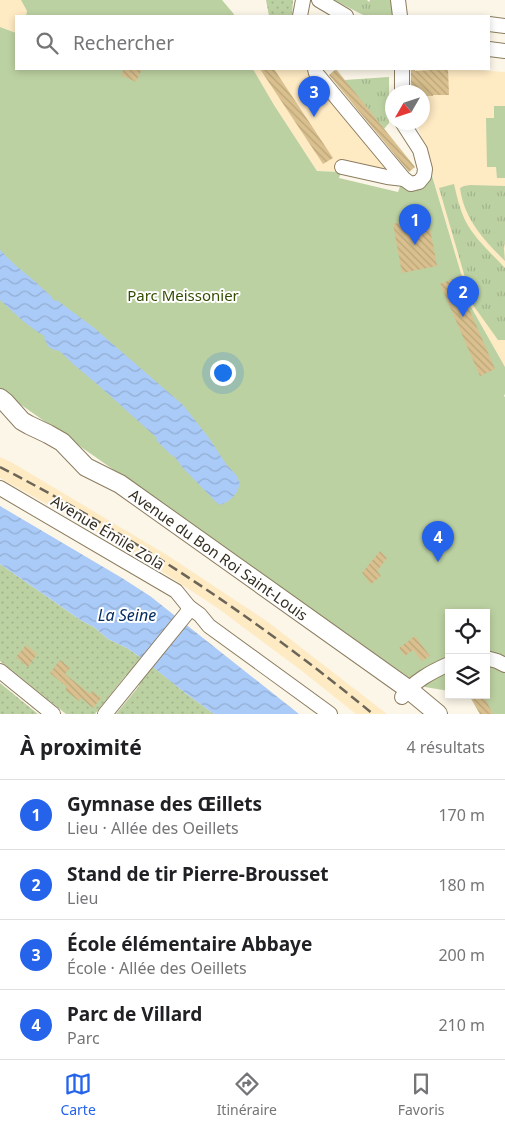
<!DOCTYPE html>
<html lang="fr">
<head>
<meta charset="utf-8">
<style>
	:root { --surface:#fff; --page:#f2f2f2; --text:#202124; --muted:#757577; --line:#e0e0e0; --accent:#2563eb }
	body { margin:0; font-family:"Noto Sans",sans-serif; background:var(--page); color:var(--text) }
	.controls { position:absolute; right:15px; bottom:15px; display:grid; overflow:hidden; border-radius:0px; box-shadow:0 2px 8px #0003 }
	.controls button { width:45px; height:45px; display:grid; place-items:center; padding:0; border:0; border-bottom:1px solid var(--line); background:var(--surface); color:var(--text); font:25px sans-serif }
	.compass { position:absolute; left:385px; top:85px; width:45px; height:45px; border-radius:50%; background:var(--surface); box-shadow:0 2px 8px #0003; rotate:231deg }
	.you { position:absolute; left:222px; top:372px; width:18px; height:18px; margin:-12px; border:4px solid #fff; border-radius:50%; background:#1a73e8; box-shadow:0 0 0 8px #1a73e833 }
	.badge { display:grid; place-items:center; width:32px; height:32px; border-radius:50%; background:var(--accent); color:#fff; font-size:16px; font-weight:700 }
	.pin { position:absolute; translate:-50% -41px; filter:drop-shadow(0 1px 2px #0008) }
	.pin::after { content:''; position:absolute; top:26px; width:18px; height:15px; background:inherit; clip-path:polygon(0 0,100% 0,50% 100%) }
	.list { margin:0; padding:0; list-style:none }
	h2 { display:flex; justify-content:space-between; align-items:center; height:65px; margin:0; padding:0 20px; font-size:21px }
	h2 small { font-size:16px; font-weight:400; color:var(--muted) }
	.list li { display:grid; grid-template-columns:32px 1fr auto; gap:15px; align-items:center; box-sizing:border-box; height:70px; padding:0 20px; border-top:1px solid var(--line) }
	.list b { display:block; font-size:19px; white-space:nowrap }
	.list p { margin:0; font-size:16px; white-space:nowrap; color:var(--muted) }
	.list em { font-size:16px; font-style:normal; color:var(--muted) }
	.icon { flex:none; width:28px; height:28px; fill:none; stroke:currentColor; stroke-width:2; stroke-linecap:round; stroke-linejoin:round }
	.map { position:relative; flex:none; width:505px; height:714px; overflow:hidden }
	.search { position:absolute; background:var(--surface); box-shadow:0 2px 8px #0003; left:15px; right:15px; top:15px; height:55px; display:flex; align-items:center; gap:12px; box-sizing:border-box; padding:0 18px; border-radius:0px; color:var(--muted); font-size:19px }
	.sheet { height:345px; background:var(--surface) }
	nav { display:flex; justify-content:space-around; align-items:center; box-sizing:border-box; height:70px; border-top:1px solid var(--line); background:var(--surface); font-size:14px; color:var(--muted) }
	nav a { display:grid; justify-items:center; gap:2px }
	nav .on { color:var(--accent) }
	.map>svg:first-child { display:block }
	.built { fill:#feeac3 }
	.grass { fill:url(#grass-tufts) }
	.park { fill:#bcd1a2 }
	.garden { fill:url(#garden-dots) }
	.water { fill:url(#water-waves) }
	.building { fill:url(#building-back-hatch) }
	.lines { fill:none; stroke-linecap:round; stroke-linejoin:round }
	.minor-casing { stroke:#8c7d60; stroke-width:16 }
	.major-casing { stroke:#8c7d60; stroke-width:20 }
	.minor { stroke:#fff; stroke-width:14 }
	.major { stroke:#fff; stroke-width:18 }
	.rail { stroke:#6b6558; stroke-width:2.5; stroke-dasharray:10 5; stroke-linecap:butt }
	.labels { text-anchor:middle; dominant-baseline:central; stroke-width:4; stroke-linejoin:round; paint-order:stroke }
	.park-label { font-size:15px; fill:#344d00; stroke:#fff }
	.street-label { font-size:15px; fill:#332d20; stroke:#fff }
	.water-label { font-size:16px; font-style:italic; fill:#062e62; stroke:#fff }
</style>
</head>
<body>
<div class="map">
<svg width="505" height="714" viewBox="0 0 505 714">
	<defs>
		<pattern id="grass-tufts" width="24" height="20" patternUnits="userSpaceOnUse" patternTransform="scale(1.25)"><rect width="24" height="20" fill="#bcd1a2"/><path d="M3 7l-1-3M5 7V3M7 7l1-3M15 17l-1-3M17 17v-4M19 17l1-3" fill="none" stroke="#a2b48b"/></pattern>
		<pattern id="garden-dots" width="8" height="8" patternUnits="userSpaceOnUse" patternTransform="scale(1.25)"><rect width="8" height="8" fill="#bcd1a2"/><path d="M2 2h.1M6 6h.1" fill="none" stroke="#a2b48b" stroke-width="1.8" stroke-linecap="round"/></pattern>
		<pattern id="water-waves" width="16" height="10" patternUnits="userSpaceOnUse" patternTransform="scale(1.25)"><rect width="16" height="10" fill="#aacaf7"/><path d="M0 5q4-4 8 0t8 0" fill="none" stroke="#93aed3"/></pattern>
		<pattern id="building-back-hatch" width="6" height="6" patternUnits="userSpaceOnUse" patternTransform="scale(1.25)"><rect width="6" height="6" fill="#d9c08e"/><path d="M-1 5l2 2M0 0l6 6M5-1l2 2" fill="none" stroke="#bba57a"/></pattern>
	</defs>
	<rect width="100%" height="100%" fill="#fcf6e9"/>
	<!-- built -->
	<g class="built">
		<polygon points="0,0 21,0 27,11 26,16 16,16 16,33 0,27"/>
		<polygon points="253,69 309,69 386,167 384,173 317,171 274,105"/>
		<polygon points="415,69 461,69 505,72 505,367 471,307 417,123 422,122 422,92 415,92"/>
		<polygon points="0,457 11,462 167,555 268,622 387,714 356,714 302,671 216,607 149,563 92,529 0,478"/>
	</g>
	<!-- grass -->
	<g class="grass">
		<polygon points="334,0 367,0 369,2 370,0 391,0 393,2 393,16 365,16"/>
		<polygon points="389,77 389,123 384,129 344,80"/>
		<path d="M 454,184 C 457,197 460,210 466,222 C 475,239 492,254 505,268 L 505,340 L 498,340 L 473,305 L 439,188 Z"/>
		<path d="M 470,185 L 505,186 L 505,240 L 504,249 L 505,261 C 484,240 464,219 460,188 L 464,186 Z"/>
	</g>
	<!-- park -->
	<g class="park">
		<polygon points="21,0 222,0 233,13 235,16 26,16 27,11"/>
		<polygon points="0,27 16,33 16,69 253,69 274,105 317,171 341,172 339,178 398,192 401,184 430,169 471,307 505,367 505,394 504,396 505,397 505,714 480,714 469,695 486,695 486,613 449,613 449,691 425,687 415,674 410,678 0,390"/>
		<polygon points="494,106 505,106 505,178 497,178 496,167 487,167 486,118 494,118"/>
	</g>
	<!-- garden -->
	<g class="garden">
		<polygon points="266,0 293,0 292,16 269,16"/>
		<polygon points="0,564 82,621 94,627 108,639 127,648 143,659 130,675 126,675 95,714 66,714 0,661"/>
		<polygon points="152,666 184,692 214,714 116,714 139,686 139,682"/>
		<polygon points="0,683 38,714 0,714"/>
	</g>
	<!-- water -->
	<g class="water">
		<polygon points="0,250 15,265 31,278 52,297 53,300 58,301 93,327 183,405 209,438 226,464 237,476 240,484 237,492 232,498 227,502 220,505 216,502 183,468 173,455 172,456 156,440 157,438 97,384 73,364 63,354 59,351 52,349 48,346 44,338 45,337 40,333 39,333 23,321 0,300"/>
		<polygon points="0,506 122,578 150,596 299,714 214,714 184,692 143,659 127,648 108,639 94,627 82,621 0,564"/>
	</g>
	<!-- building -->
	<g class="building">
		<polygon points="124,69 142,69 136,82 121,75"/>
		<polygon points="260,69 274,69 333,158 323,164"/>
		<polygon points="336,69 415,167 409,172 329,75"/>
		<polygon points="411,69 415,69 415,71 448,69 449,95 433,95 433,96 422,96 422,92 411,92"/>
		<polygon points="428,218 437,266 402,273 393,224"/>
		<polygon points="462,275 468,296 464,297 495,369 480,376 440,284"/>
		<polygon points="380,551 387,558 377,571 381,576 371,584 362,573"/>
		<polygon points="415,636 430,656 422,661 413,650 405,656 399,648"/>
		<polygon points="26,645 37,654 28,667 16,657"/>
		<polygon points="60,660 70,668 65,674 90,694 92,691 101,698 93,708 81,698 79,701 65,690 67,687 50,673"/>
		<polygon points="469,695 483,695 493,714 480,714"/>
	</g>
	<g class="lines">
		<defs>
			<g id="minor">
				<polyline points="319,0 346,16"/>
				<polyline points="398,0 400,16"/>
				<polyline points="300,16 303,0"/>
				<polyline points="489,24 505,26"/>
				<polyline points="489,49 505,51"/>
				<polyline points="315,69 316,73 404,179 411,184 419,182 424,176 425,169 420,150 402,122"/>
				<polyline points="402,92 402,69"/>
				<polyline points="342,167 387,177 404,179"/>
				<polyline points="0,488 176,591 189,607 187,613 105,714"/>
				<polyline points="189,607 200,615 209,626 330,714"/>
				<polyline points="486,658 497,661 505,665"/>
				<polyline points="0,671 53,714"/>
				<path d="M 402,697 C 414,681 431,672 449,664"/>
			</g>
			<g id="major">
				<path id="s1" d="M 0,398 L 5,402 L 22,421 L 29,425 L 48,434 L 62,442 L 86,467 L 120,484 L 408,689 L 438,714"/>
			</g>
		</defs>
		<!-- minor casing -->
		<use href="#minor" class="minor-casing"/>
		<!-- major casing -->
		<use href="#major" class="major-casing"/>
		<!-- minor -->
		<use href="#minor" class="minor"/>
		<!-- major -->
		<use href="#major" class="major"/>
		<!-- rail -->
		<path class="rail" d="M 0,467 C 133,536 258,619 373,714"/>
	</g>
	<g class="labels">
		<!-- park labels -->
		<g class="park-label">
			<text x="183" y="295">Parc Meissonier</text>
		</g>
		<!-- street labels -->
		<g class="street-label">
			<text transform="translate(108 532) rotate(31)">Avenue Émile Zola</text>
			<text stroke="none"><textPath href="#s1" startOffset="271">Avenue du Bon Roi Saint-Louis</textPath></text>
		</g>
		<!-- water labels -->
		<g class="water-label">
			<text x="127" y="615">La Seine</text>
		</g>
	</g>
</svg>
<div class="controls">
<button><svg class="icon" aria-label="locate" viewBox="0 0 24 24"><circle cx="12" cy="12" r="6"/><path d="M12 2v4M12 18v4M2 12h4M18 12h4"/></svg></button>
<button><svg class="icon" aria-label="layers" viewBox="0 0 24 24"><path d="M12 4l9 5-9 5-9-5zM3 14l9 5 9-5"/></svg></button>
</div>
<svg class="compass" viewBox="-18 -18 36 36"><path d="M0-13l5 13h-10z" fill="#e53935"/><path d="M0 13l5-13h-10z" fill="#757577"/></svg>
<div class="you"></div>
<div class="pin badge" style="left:415px;top:245px">1</div>
<div class="pin badge" style="left:463px;top:317px">2</div>
<div class="pin badge" style="left:314px;top:117px">3</div>
<div class="pin badge" style="left:438px;top:562px">4</div>
<div class="search"><svg class="icon" aria-label="search" viewBox="0 0 24 24"><circle cx="10" cy="10" r="6"/><path d="M15 15l6 6"/></svg>Rechercher</div>
</div>
<section class="sheet">
<h2>À proximité<small>4 résultats</small></h2>
<ul class="list">
<li><span class="badge">1</span><div><b>Gymnase des Œillets</b><p>Lieu · Allée des Oeillets</p></div><em>170 m</em></li>
<li><span class="badge">2</span><div><b>Stand de tir Pierre-Brousset</b><p>Lieu</p></div><em>180 m</em></li>
<li><span class="badge">3</span><div><b>École élémentaire Abbaye</b><p>École · Allée des Oeillets</p></div><em>200 m</em></li>
<li><span class="badge">4</span><div><b>Parc de Villard</b><p>Parc</p></div><em>210 m</em></li>
</ul>
</section>
<nav>
<a class="on"><svg class="icon" aria-label="map" viewBox="0 0 24 24"><path d="M3 6l6-2 6 2 6-2v14l-6 2-6-2-6 2zM9 4v14M15 6v14"/></svg>Carte</a>
<a><svg class="icon" aria-label="directions" viewBox="0 0 24 24"><path d="M12 3l9 9-9 9-9-9zM9 14v-3h6M13 9l2 2-2 2"/></svg>Itinéraire</a>
<a><svg class="icon" aria-label="saved" viewBox="0 0 24 24"><path d="M7 4h10v16l-5-4-5 4z"/></svg>Favoris</a>
</nav>
</body>
</html>
